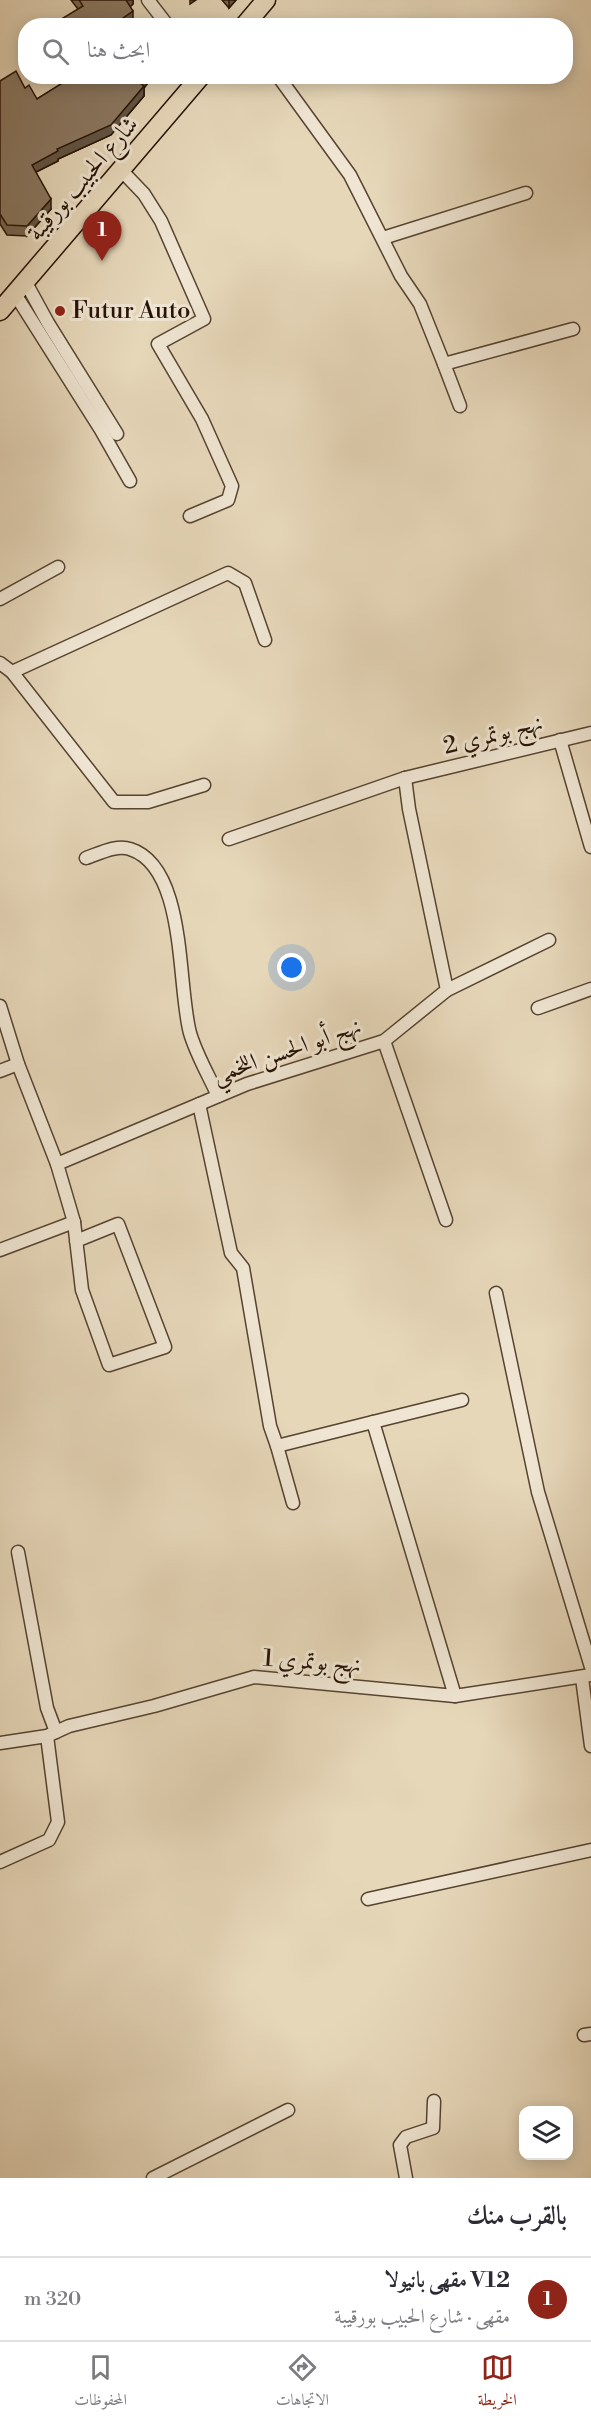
<!DOCTYPE html>
<html lang="ar">
<head>
<meta charset="utf-8">
<style>
	:root { --surface:#fff; --page:#f2f2f3; --text:#2b2b33; --muted:#7c7c81; --line:#e1e1e2; --accent:#8f2418 }
	body { margin:0; font-family:"Libre Bodoni",Amiri,serif; background:var(--page); color:var(--text); direction:rtl }
	.controls { position:absolute; right:18px; bottom:18px; display:grid; overflow:hidden; border-radius:12px; box-shadow:0 3px 15px #0003 }
	.controls button { width:54px; height:54px; display:grid; place-items:center; padding:0; border:0; border-bottom:2px solid var(--line); background:var(--surface); color:var(--text); font:30px sans-serif }
	.you { position:absolute; left:292px; top:968px; width:21px; height:21px; margin:-15px; border:4px solid #fff; border-radius:50%; background:#1a73e8; box-shadow:0 0 0 9px #1a73e833 }
	.badge { display:grid; place-items:center; width:39px; height:39px; border-radius:50%; background:var(--accent); color:#fff; font-size:20px; font-weight:700 }
	.pin { position:absolute; translate:-50% -50px; filter:drop-shadow(0 2px 3px #0008) }
	.pin::after { content:''; position:absolute; top:32px; width:21px; height:18px; background:inherit; clip-path:polygon(0 0,100% 0,50% 100%) }
	.list { margin:0; padding:0; list-style:none }
	h2 { display:flex; justify-content:space-between; align-items:center; height:78px; margin:0; padding:0 24px; font-size:26px }
	h2 small { font-size:20px; font-weight:400; color:var(--muted) }
	.list li { display:grid; grid-template-columns:39px 1fr auto; gap:18px; align-items:center; box-sizing:border-box; height:84px; padding:0 24px; border-top:2px solid var(--line) }
	.list b { display:block; font-size:22px; white-space:nowrap }
	.list p { margin:0; font-size:20px; white-space:nowrap; color:var(--muted) }
	.list em { font-size:20px; font-style:normal; color:var(--muted) }
	.icon { flex:none; width:33px; height:33px; fill:none; stroke:currentColor; stroke-width:2; stroke-linecap:round; stroke-linejoin:round }
	.map { position:relative; flex:none; width:591px; height:2178px; overflow:hidden; direction:ltr }
	.search { position:absolute; background:var(--surface); box-shadow:0 3px 15px #0003; left:18px; right:18px; top:18px; height:66px; display:flex; align-items:center; gap:15px; box-sizing:border-box; padding:0 21px; border-radius:24px; color:var(--muted); font-size:22px }
	.sheet { height:162px; background:var(--surface) }
	nav { display:flex; justify-content:space-around; align-items:center; box-sizing:border-box; height:84px; border-top:2px solid var(--line); background:var(--surface); font-size:16px; color:var(--muted) }
	nav a { display:grid; justify-items:center; gap:3px }
	nav .on { color:var(--accent) }
	.map>svg:first-child { display:block }
	.lines { fill:none; stroke-linecap:round; stroke-linejoin:round }
	.street-casing { stroke:#564331; stroke-width:15 }
	.primary-casing { stroke:#261204; stroke-width:21 }
	.street { stroke:#efe5d2; stroke-width:12 }
	.primary { stroke:#e6d7b9; stroke-width:18 }
	.wall { fill:#776754; stroke:#261204; stroke-width:1.5 }
	.shaded-wall { fill:#615445; stroke:#261204; stroke-width:1.5 }
	.building { fill:#8a7862; stroke:#261204; stroke-width:1.5 }
	.poi-dot { fill:#8f2418; stroke:#efe5d2; stroke-width:2 }
	.labels { text-anchor:middle; dominant-baseline:central; stroke-width:6; stroke-linejoin:round; paint-order:stroke }
	.street-label { font-size:24px; fill:#261204; stroke:#efe5d2 }
	.poi-label { font-size:24px; fill:#261204; stroke:#efe5d2; text-anchor:start }
</style>
</head>
<body>
<div class="map">
<svg width="591" height="2178" viewBox="0 0 591 2178">
	<rect width="100%" height="100%" fill="#e6d7b9"/>
	<filter id="stains"><feTurbulence type="fractalNoise" baseFrequency=".00333" numOctaves="4"/><feColorMatrix values="0 0 0 0 .2 0 0 0 0 .09 0 0 0 0 .02 0 0 0 .5 -.17"/></filter>
	<radialGradient id="worn" r=".72"><stop offset=".6" stop-color="#630" stop-opacity="0"/><stop offset="1" stop-color="#630" stop-opacity=".3"/></radialGradient>
	<g class="lines">
		<defs>
			<g id="street">
				<polyline points="148,0 168,26"/>
				<polyline points="278,76 350,175 401,276 420,304 444,364 573,329"/>
				<polyline points="122,171 144,194 161,221 204,319 158,344 202,419 232,486 228,500 190,516"/>
				<polyline points="383,238 526,193"/>
				<polyline points="25,281 48,323 117,434"/>
				<polyline points="15,294 101,430 130,481"/>
				<polyline points="444,364 460,406"/>
				<polyline points="0,599 58,567"/>
				<polyline points="0,663 12,672 228,573 245,583 265,640"/>
				<polyline points="12,672 114,802 148,802 204,785"/>
				<polyline points="560,740 591,847"/>
				<polyline points="229,839 405,778 591,733"/>
				<path d="M 86,858 C 98,854 117,844 130,849 C 187,867 177,985 190,1033 C 196,1054 209,1076 218,1096"/>
				<polyline points="447,990 549,940"/>
				<polyline points="0,1006 18,1064 57,1164"/>
				<polyline points="538,1008 591,989"/>
				<polyline points="384,1041 446,1220"/>
				<polyline points="0,1071 18,1064"/>
				<polyline points="199,1104 231,1253 243,1268 270,1426 277,1446 373,1422 455,1696"/>
				<polyline points="74,1222 82,1290 109,1365 165,1347 118,1224 76,1241"/>
				<polyline points="0,1250 74,1222 57,1164 247,1084 384,1041 447,990 409,809 405,778"/>
				<polyline points="496,1293 538,1492 591,1667"/>
				<polyline points="373,1422 462,1400"/>
				<polyline points="277,1446 293,1503"/>
				<polyline points="18,1552 47,1708 56,1732"/>
				<polyline points="582,1678 591,1746"/>
				<polyline points="0,1743 47,1736 69,1726 154,1706 254,1677 455,1696 591,1675"/>
				<polyline points="0,1862 49,1840 58,1822 47,1736"/>
				<polyline points="368,1899 591,1850"/>
				<polyline points="584,2035 591,2034"/>
				<polyline points="153,2178 288,2110"/>
				<polyline points="406,2178 400,2145 406,2137 433,2128 434,2101"/>
			</g>
			<g id="primary">
				<polyline points="244,26 266,0"/>
				<polyline points="0,311 201,76"/>
			</g>
		</defs>
		<!-- street casing -->
		<use href="#street" class="street-casing"/>
		<!-- primary casing -->
		<use href="#primary" class="primary-casing"/>
		<!-- street -->
		<use href="#street" class="street"/>
		<!-- primary -->
		<use href="#primary" class="primary"/>
	</g>
	<!-- wall -->
	<g class="wall">
		<polygon points="71,0 133,0 133,4 130,7 133,21 78,9"/>
		<polygon points="222,0 236,0 229,8"/>
		<polygon points="62,76 153,76 144,88 144,96 111,135 58,159 58,161 36,172 51,209 27,236 7,235 0,224 0,81 25,88 37,99 65,82"/>
	</g>
	<!-- shaded-wall -->
	<g class="shaded-wall">
		<polygon points="126,0 133,0 133,4 126,10"/>
		<polygon points="190,0 196,0 190,4"/>
		<polygon points="229,0 236,0 229,8"/>
		<polygon points="133,11 133,21 127,26 116,26 116,23"/>
		<polygon points="145,76 153,76 144,88 144,96 111,135 58,159 58,161 32,174 32,165 57,149 140,83"/>
		<polygon points="51,199 51,209 27,236 27,226"/>
	</g>
	<!-- building -->
	<g class="building">
		<polygon points="79,0 126,0 133,11 116,23 118,26 50,26 83,6"/>
		<polygon points="16,71 25,88 29,85 37,99 69,79 68,76 145,76 140,83 144,86 111,125 57,149 58,151 32,165 51,199 27,226 7,225 0,214 0,81"/>
	</g>
	<!-- markers -->
	<circle class="poi-dot" cx="60" cy="311" r="6"/>
	<g class="labels">
		<!-- street labels -->
		<g class="street-label">
			<text transform="translate(83 179) rotate(-49)">شارع الحبيب بورقيبة</text>
			<text transform="translate(493 735) rotate(-14)">نهج بوتمري 2</text>
			<text transform="translate(287 1051) rotate(-19)">نهج أبو الحسن اللخمي</text>
			<text transform="translate(312 1662) rotate(4)">نهج بوتمري 1</text>
		</g>
		<!-- poi labels -->
		<g class="poi-label">
			<text x="72" y="311">Futur Auto</text>
		</g>
	</g>
	<rect width="100%" height="100%" filter="url(#stains)"/>
	<rect width="100%" height="100%" fill="url(#worn)"/>
</svg>
<div class="controls">
<button><svg class="icon" aria-label="layers" viewBox="0 0 24 24"><path d="M12 4l9 5-9 5-9-5zM3 14l9 5 9-5"/></svg></button>
</div>
<div class="you"></div>
<div class="pin badge" style="left:102px;top:261px">1</div>
<div class="search"><svg class="icon" aria-label="search" viewBox="0 0 24 24"><circle cx="10" cy="10" r="6"/><path d="M15 15l6 6"/></svg>ابحث هنا</div>
</div>
<section class="sheet">
<h2>بالقرب منك<small></small></h2>
<ul class="list">
<li><span class="badge">1</span><div><b>V12 مقهى بانيولا</b><p>مقهى · شارع الحبيب بورقيبة</p></div><em>320 m</em></li>
</ul>
</section>
<nav>
<a class="on"><svg class="icon" aria-label="map" viewBox="0 0 24 24"><path d="M3 6l6-2 6 2 6-2v14l-6 2-6-2-6 2zM9 4v14M15 6v14"/></svg>الخريطة</a>
<a><svg class="icon" aria-label="directions" viewBox="0 0 24 24"><path d="M12 3l9 9-9 9-9-9zM9 14v-3h6M13 9l2 2-2 2"/></svg>الاتجاهات</a>
<a><svg class="icon" aria-label="saved" viewBox="0 0 24 24"><path d="M7 4h10v16l-5-4-5 4z"/></svg>المحفوظات</a>
</nav>
</body>
</html>
